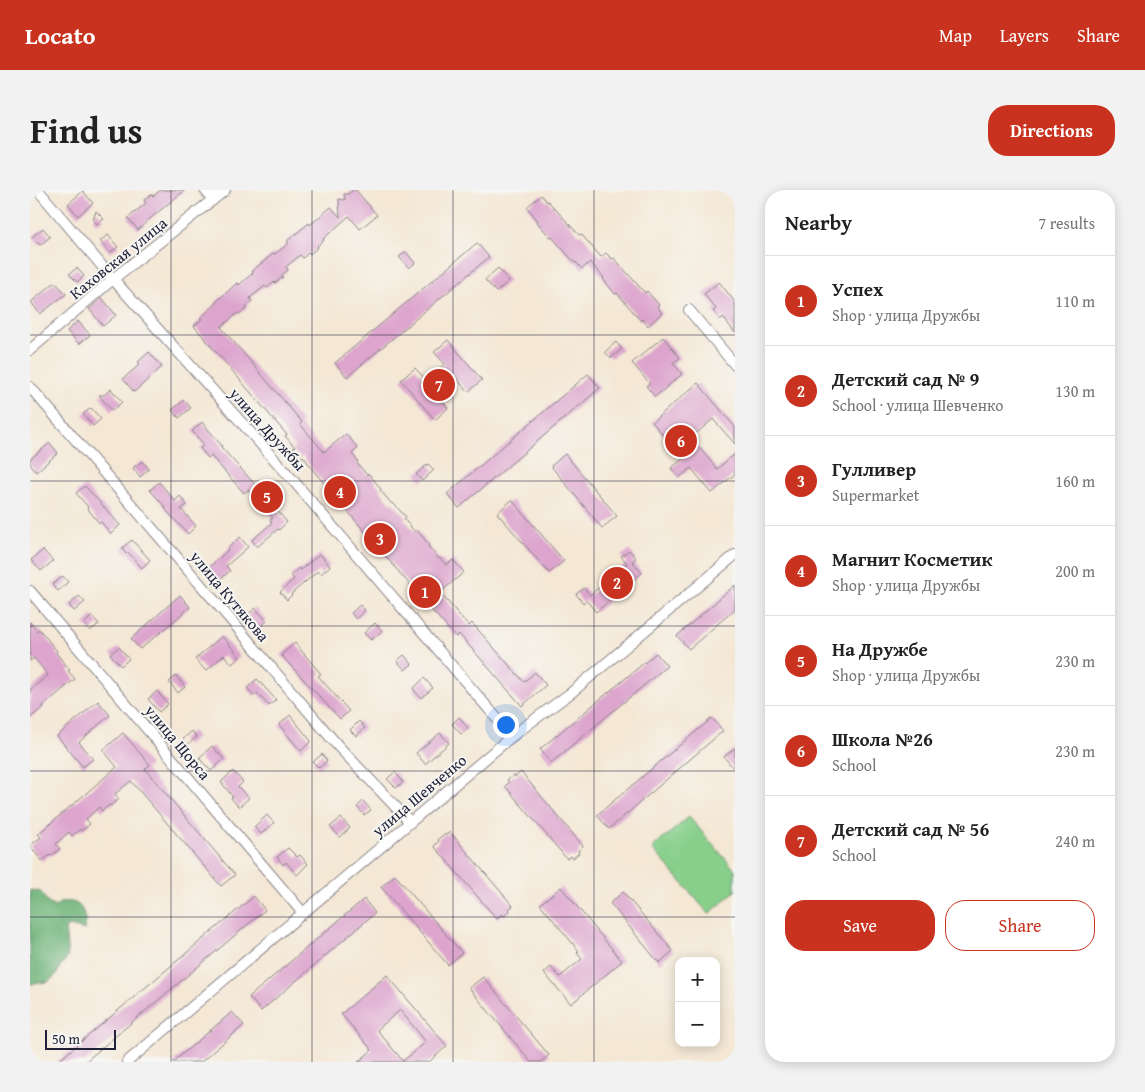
<!DOCTYPE html>
<html lang="en">
<head>
<meta charset="utf-8">
<style>
	:root { --surface:#fff; --page:#f2f2f2; --text:#222; --muted:#767676; --line:#e0e0e0; --accent:#c8321e }
	body { margin:0; font-family:"Gentium Book Plus",serif; background:var(--page); color:var(--text) }
	.controls { position:absolute; right:15px; bottom:15px; display:grid; overflow:hidden; border-radius:10px; box-shadow:0 2px 12px #0003 }
	.controls button { width:45px; height:45px; display:grid; place-items:center; padding:0; border:0; border-bottom:1px solid var(--line); background:var(--surface); color:var(--text); font:25px sans-serif }
	.scale { position:absolute; left:15px; bottom:12px; width:71px; box-sizing:border-box; padding-left:5px; border:2px solid #22223b; border-top:0; font-size:14px; line-height:18px; white-space:nowrap; color:#22223b; -webkit-text-stroke:4px #f6f6f2; paint-order:stroke }
	.you { position:absolute; left:475px; top:534px; width:18px; height:18px; margin:-12px; border:4px solid #fff; border-radius:50%; background:#1a73e8; box-shadow:0 0 0 8px #1a73e833 }
	.badge { display:grid; place-items:center; width:32px; height:32px; border-radius:50%; background:var(--accent); color:#fff; font-size:16px; font-weight:700 }
	.pin { position:absolute; translate:-50% -50%; border:2px solid #fff; box-shadow:0 1px 5px #0006 }
	.list { margin:0; padding:0; list-style:none }
	h2 { display:flex; justify-content:space-between; align-items:center; height:65px; margin:0; padding:0 20px; font-size:21px }
	h2 small { font-size:16px; font-weight:400; color:var(--muted) }
	.list li { display:grid; grid-template-columns:32px 1fr auto; gap:15px; align-items:center; box-sizing:border-box; height:90px; padding:0 20px; border-top:1px solid var(--line) }
	.list b { display:block; font-size:19px; white-space:nowrap }
	.list p { margin:0; font-size:16px; white-space:nowrap; color:var(--muted) }
	.list em { font-size:16px; font-style:normal; color:var(--muted) }
	.actions { display:flex; gap:10px; padding:15px 20px }
	.actions a { flex:1; padding:11px 0; border:1px solid var(--accent); border-radius:20px; text-align:center; font-size:18px; color:var(--accent) }
	.actions .main { background:var(--accent); color:#fff }
	.map { position:relative; flex:none; width:705px; height:872px; overflow:hidden; border-radius:20px }
	header { display:flex; align-items:center; gap:30px; box-sizing:border-box; height:70px; padding:0 25px; background:var(--accent); color:#fff }
	header strong { font-size:24px }
	nav { display:flex; gap:28px; margin-inline-start:auto; font-size:18px }
	.intro { display:flex; align-items:center; justify-content:space-between; box-sizing:border-box; height:120px; padding:0 30px }
	h1 { margin:0; font-size:35px }
	.button { padding:12px 22px; border-radius:20px; background:var(--accent); color:#fff; font-size:18px; font-weight:700 }
	main { display:flex; gap:30px; padding:0 30px }
	aside { flex:1; background:var(--surface); border-radius:20px; box-shadow:0 2px 12px #0003 }
	.map>svg:first-child { display:block }
	.green { fill:#87cf8b; stroke:#547863 }
	.forest { fill:#6db277; stroke:#486a59 }
	.building { fill:#dda5ce; fill-rule:evenodd }
	.lines { fill:none; stroke-linecap:round; stroke-linejoin:round }
	.minor-casing { stroke:#8b8488; stroke-width:12 }
	.minor { stroke:#fff; stroke-width:10 }
	.grid { fill:none; stroke:#22223b; stroke-width:1; stroke-opacity:0.55 }
	.labels { text-anchor:middle; dominant-baseline:central; stroke-width:4; stroke-linejoin:round; paint-order:stroke }
	.street-label { font-size:16px; fill:#22223b; stroke:#f6f6f2 }
</style>
</head>
<body>
<header>
<strong>Locato</strong>
<nav><a>Map</a><a>Layers</a><a>Share</a></nav>
</header>
<div class="intro"><h1>Find us</h1><a class="button">Directions</a></div>
<main>
<div class="map">
<svg width="705" height="872" viewBox="0 0 705 872">
	<rect width="100%" height="100%" fill="#f6f6f2"/>
	<filter id="ink" filterUnits="userSpaceOnUse"><feTurbulence type="fractalNoise" baseFrequency=".02" numOctaves="2"/><feDisplacementMap in="SourceGraphic" scale="10" xChannelSelector="R" yChannelSelector="G"/><feConvolveMatrix kernelMatrix="1 2 1 2 8 2 1 2 1" color-interpolation-filters="sRGB"/></filter>
	<filter id="wash" filterUnits="userSpaceOnUse"><feTurbulence type="fractalNoise" baseFrequency=".0096" numOctaves="4" result="noise"/><feDisplacementMap in="SourceGraphic" scale="20" xChannelSelector="R" yChannelSelector="G"/><feGaussianBlur stdDeviation="1.12" result="paint"/><feColorMatrix in="noise" values="0 0 0 0 0 0 0 0 0 0 0 0 0 0 0 0 0 1.4 0 .05"/><feComposite in="paint" operator="in"/></filter>
	<g filter="url(#wash)">
		<rect width="100%" height="100%" fill="#f4e7d4"/>
		<!-- green -->
		<polygon class="green" points="659,627 705,680 705,701 679,724 622,658"/>
		<!-- forest -->
		<path class="forest" d="M 0,700 L 11,702 L 18,713 L 25,717 L 31,712 C 35,712 41,711 45,713 C 55,717 56,731 55,740 L 40,736 L 35,738 L 38,767 L 30,776 L 27,784 L 18,792 L 0,794 Z"/>
		<g id="blocks">
			<!-- building -->
			<g class="building">
				<polygon points="131,0 155,0 115,33 115,34 108,40 98,28 116,13 114,10 121,4 123,6"/>
				<polygon points="323,0 326,0 347,25 330,39 319,26 293,49 294,50 287,56 288,57 280,64 279,62 273,68 270,65 256,77 258,80 251,86 253,87 245,93 244,92 237,98 235,96 220,108 222,111 216,116 217,118 209,124 208,123 191,137 272,232 270,234 294,262 316,244 328,258 322,264 328,271 327,273 337,285 339,284 351,299 350,300 362,314 363,313 376,327 374,329 385,342 387,340 399,355 398,356 409,369 410,368 416,375 423,370 434,382 410,403 439,436 442,433 494,492 505,482 516,495 492,516 429,444 426,447 396,414 282,279 282,278 273,266 270,268 262,259 265,257 255,246 257,245 164,136 172,129 170,128 187,113 186,112 207,93 209,95 223,83 222,81 244,63 245,64 259,53 257,51 279,33 280,35 301,17 310,27 309,9 315,10 314,4 318,4"/>
				<polygon points="53,1 63,13 48,26 38,14"/>
				<polygon points="511,5 517,12 518,11 549,45 551,44 571,67 576,63 582,69 584,68 615,103 617,101 629,115 627,116 632,123 618,136 612,129 611,131 587,103 585,104 573,89 574,88 560,72 552,79 546,72 545,73 521,46 520,47 507,32 508,31 497,17"/>
				<polygon points="66,21 74,29 67,34 63,30"/>
				<polygon points="13,38 20,47 10,55 2,47"/>
				<polygon points="78,45 88,57 80,63 70,51"/>
				<polygon points="447,53 459,67 317,187 305,173"/>
				<polygon points="376,62 385,73 379,78 369,67"/>
				<polygon points="47,78 54,86 47,92 39,84"/>
				<polygon points="468,78 479,91 466,102 455,90"/>
				<polygon points="25,92 36,104 10,124 1,112"/>
				<polygon points="689,92 705,112 705,143 693,127 690,130 683,121 686,119 674,104"/>
				<polygon points="72,108 86,125 73,136 59,119"/>
				<polygon points="48,131 60,145 49,154 37,141"/>
				<polygon points="633,147 650,168 643,173 652,184 625,207 616,196 620,194 602,173"/>
				<polygon points="418,150 452,190 438,202 421,182 402,199 418,218 405,230 371,190 385,178 396,190 415,174 404,162"/>
				<polygon points="586,152 592,159 581,168 575,162"/>
				<polygon points="119,162 132,177 104,202 93,189 110,174 108,172"/>
				<polygon points="558,184 570,198 429,318 417,304"/>
				<polygon points="668,193 705,237 705,254 683,229 661,248 687,279 705,264 705,284 682,303 661,278 649,288 641,278 653,269 622,232"/>
				<polygon points="81,199 92,212 82,221 69,205 74,205"/>
				<polygon points="154,210 161,218 149,228 142,220"/>
				<polygon points="61,218 71,229 63,236 53,224"/>
				<polygon points="172,232 192,256 191,257 230,300 238,293 251,309 243,316 257,332 249,340 248,339 227,357 222,350 242,333 240,330 243,328 218,300 214,303 181,266 178,268 170,258 174,255 162,241"/>
				<polygon points="20,253 28,263 6,282 0,274 0,269"/>
				<polygon points="535,264 587,326 572,338 521,276"/>
				<polygon points="112,271 119,279 110,287 103,278"/>
				<polygon points="398,274 404,280 392,291 386,284"/>
				<polygon points="129,292 145,311 150,306 157,315 151,319 166,336 158,344 135,319 136,318 120,300"/>
				<polygon points="55,296 90,335 81,344 71,332 69,333 57,318 58,317 46,303"/>
				<polygon points="482,310 534,371 519,383 467,323"/>
				<polygon points="210,347 218,357 196,376 200,381 188,391 177,379 198,360 197,359"/>
				<polygon points="102,350 120,370 112,378 98,362 96,364 92,358"/>
				<polygon points="13,360 23,371 11,381 1,370"/>
				<polygon points="599,360 606,368 602,371 612,383 566,422 556,410 553,413 546,404 554,398 560,405 597,373 591,366"/>
				<polygon points="290,364 300,376 291,384 288,381 261,404 262,405 257,410 250,402 264,389 261,385 269,378 270,380"/>
				<polygon points="33,386 38,392 28,401 22,395"/>
				<polygon points="705,395 705,419 659,459 647,446"/>
				<polygon points="150,405 160,417 131,442 110,459 101,449"/>
				<polygon points="49,406 55,412 44,421 39,415"/>
				<polygon points="330,415 335,420 326,429 321,423"/>
				<polygon points="225,418 237,431 229,438 218,425"/>
				<polygon points="62,426 69,434 60,441 54,434"/>
				<polygon points="0,432 7,441 9,439 27,461 26,463 40,480 38,481 45,489 13,516 14,517 0,528 0,500 18,485 4,468 0,471"/>
				<polygon points="345,433 352,441 341,450 334,443"/>
				<polygon points="192,446 210,467 202,474 194,465 176,481 165,469"/>
				<polygon points="265,453 291,484 288,486 319,521 310,529 251,465"/>
				<polygon points="89,457 99,469 91,476 80,464"/>
				<polygon points="626,463 637,476 521,573 510,559"/>
				<polygon points="374,465 382,474 375,480 367,471"/>
				<polygon points="146,486 155,497 148,503 139,492"/>
				<polygon points="394,488 403,498 391,508 383,499"/>
				<polygon points="227,489 246,510 239,516 227,503 224,506 217,498"/>
				<polygon points="127,501 138,514 129,522 118,509"/>
				<polygon points="68,511 80,525 49,552 63,569 53,577 27,546"/>
				<polygon points="260,525 281,551 271,561 249,535"/>
				<polygon points="429,527 438,538 431,544 422,534"/>
				<polygon points="682,528 693,541 579,639 567,625"/>
				<polygon points="329,531 335,538 326,546 320,540"/>
				<polygon points="162,541 167,547 157,555 152,550"/>
				<polygon points="93,543 120,575 115,579 205,685 191,696 101,591 85,604 89,609 80,616 79,615 72,621 69,617 56,629 60,634 51,641 50,639 42,646 39,642 26,654 30,659 21,666 20,665 12,671 0,656 11,647 8,644 87,577 73,560"/>
				<polygon points="410,543 419,553 395,574 386,563"/>
				<polygon points="182,556 194,569 181,581 169,568"/>
				<polygon points="705,558 705,580 694,567"/>
				<polygon points="292,564 297,571 289,578 283,572"/>
				<polygon points="203,581 213,592 208,597 219,608 209,617 201,608 203,607 191,592"/>
				<polygon points="365,582 373,592 366,598 357,589"/>
				<polygon points="491,582 553,656 548,661 549,663 543,668 541,666 537,669 475,596 479,593 477,590 484,585 485,587"/>
				<polygon points="333,611 341,620 334,625 327,617"/>
				<polygon points="237,625 244,633 231,644 224,637"/>
				<polygon points="311,628 320,638 310,647 300,637"/>
				<polygon points="420,642 483,716 479,719 480,721 474,726 472,724 467,729 404,656 409,651 408,649 414,644 416,645"/>
				<polygon points="258,658 267,667 270,665 278,674 267,685 256,672 253,675 247,667"/>
				<polygon points="365,685 432,763 418,775 351,697"/>
				<polygon points="531,697 592,771 541,814 514,783 521,777 530,787 552,769 547,763 549,761 510,714"/>
				<polygon points="593,702 643,761 629,773 580,713"/>
				<polygon points="224,706 235,720 151,791 55,872 27,872"/>
				<polygon points="334,709 345,723 231,821 219,807"/>
				<path d="M 357,785 L 417,856 L 399,872 L 328,872 L 342,860 L 311,824 ZM 370,820 L 396,852 L 373,871 L 347,840 Z"/>
				<polygon points="453,787 519,865 511,872 501,872 439,798"/>
				<polygon points="202,822 214,835 171,872 143,872"/>
			</g>
		</g>
	</g>
	<g filter="url(#ink)">
		<use href="#blocks" fill-opacity="0" stroke="#8b8488" stroke-width="1"/>
		<g class="lines">
			<defs>
				<g id="minor">
					<polyline points="8,0 83,89 261,288 482,546"/>
					<polyline points="175,0 183,10"/>
					<polyline points="659,120 705,175"/>
					<polyline points="0,160 83,89 195,0"/>
					<polyline points="0,197 183,409 308,556 380,632"/>
					<polyline points="0,401 273,723"/>
					<polyline points="97,872 482,546 542,502 705,365"/>
				</g>
			</defs>
			<!-- minor casing -->
			<use href="#minor" class="minor-casing"/>
			<!-- minor -->
			<use href="#minor" class="minor"/>
		</g>
	</g>
	<!-- grid -->
	<path class="grid" d="M 141,0 L 141,872M 282,0 L 282,872M 423,0 L 423,872M 564,0 L 564,872M 0,145 L 705,145M 0,291 L 705,291M 0,436 L 705,436M 0,581 L 705,581M 0,727 L 705,727"/>
	<g class="labels">
		<!-- street labels -->
		<g class="street-label">
			<text transform="translate(88 68) rotate(-39)">Каховская улица</text>
			<text transform="translate(238 239) rotate(48)">улица Дружбы</text>
			<text transform="translate(200 406) rotate(50)">улица Кутякова</text>
			<text transform="translate(148 552) rotate(50)">улица Щорса</text>
			<text transform="translate(389 605) rotate(-40)">улица Шевченко</text>
		</g>
	</g>
</svg>
<div class="controls">
<button>+</button>
<button>−</button>
</div>
<div class="scale">50 m</div>
<div class="you"></div>
<div class="pin badge" style="left:395px;top:402px">1</div>
<div class="pin badge" style="left:587px;top:393px">2</div>
<div class="pin badge" style="left:350px;top:349px">3</div>
<div class="pin badge" style="left:310px;top:302px">4</div>
<div class="pin badge" style="left:237px;top:307px">5</div>
<div class="pin badge" style="left:651px;top:251px">6</div>
<div class="pin badge" style="left:409px;top:195px">7</div>
</div>
<aside>
<h2>Nearby<small>7 results</small></h2>
<ul class="list">
<li><span class="badge">1</span><div><b>Успех</b><p>Shop · улица Дружбы</p></div><em>110 m</em></li>
<li><span class="badge">2</span><div><b>Детский сад № 9</b><p>School · улица Шевченко</p></div><em>130 m</em></li>
<li><span class="badge">3</span><div><b>Гулливер</b><p>Supermarket</p></div><em>160 m</em></li>
<li><span class="badge">4</span><div><b>Магнит Косметик</b><p>Shop · улица Дружбы</p></div><em>200 m</em></li>
<li><span class="badge">5</span><div><b>На Дружбе</b><p>Shop · улица Дружбы</p></div><em>230 m</em></li>
<li><span class="badge">6</span><div><b>Школа №26</b><p>School</p></div><em>230 m</em></li>
<li><span class="badge">7</span><div><b>Детский сад № 56</b><p>School</p></div><em>240 m</em></li>
</ul>
<div class="actions"><a class="main">Save</a><a>Share</a></div>
</aside>
</main>
</body>
</html>
